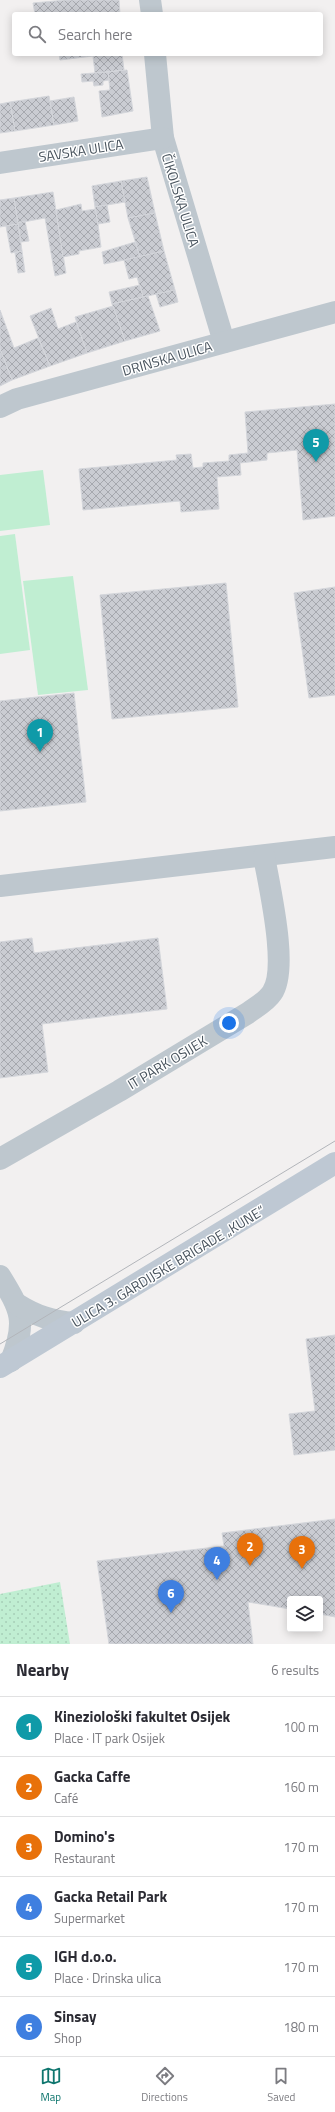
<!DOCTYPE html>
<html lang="en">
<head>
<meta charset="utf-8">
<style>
	:root { --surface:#fff; --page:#f2f2f3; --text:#2b2b33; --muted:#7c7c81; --line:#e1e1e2; --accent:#0f766e }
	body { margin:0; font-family:"Titillium Web",sans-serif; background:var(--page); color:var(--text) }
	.controls { position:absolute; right:12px; bottom:12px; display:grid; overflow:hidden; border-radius:4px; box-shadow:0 2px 10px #0003 }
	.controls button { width:36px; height:36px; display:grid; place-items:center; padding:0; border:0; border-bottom:1px solid var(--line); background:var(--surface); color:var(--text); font:20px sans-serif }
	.you { position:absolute; left:229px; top:1023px; width:14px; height:14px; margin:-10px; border:3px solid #fff; border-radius:50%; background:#1a73e8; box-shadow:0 0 0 6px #1a73e833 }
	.badge { display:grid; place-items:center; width:26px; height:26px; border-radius:50%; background:var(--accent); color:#fff; font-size:13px; font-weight:700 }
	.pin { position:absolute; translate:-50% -33px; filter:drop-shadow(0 1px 2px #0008) }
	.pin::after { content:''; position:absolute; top:21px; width:14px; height:12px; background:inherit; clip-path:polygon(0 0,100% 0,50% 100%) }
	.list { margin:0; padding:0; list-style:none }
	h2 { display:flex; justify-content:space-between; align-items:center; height:52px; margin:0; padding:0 16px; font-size:17px }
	h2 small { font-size:13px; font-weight:400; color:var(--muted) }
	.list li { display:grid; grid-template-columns:26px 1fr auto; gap:12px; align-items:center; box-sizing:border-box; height:60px; padding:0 16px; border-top:1px solid var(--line) }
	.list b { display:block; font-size:15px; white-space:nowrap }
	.list p { margin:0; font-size:13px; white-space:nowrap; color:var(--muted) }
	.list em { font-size:13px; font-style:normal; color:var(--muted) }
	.icon { flex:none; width:22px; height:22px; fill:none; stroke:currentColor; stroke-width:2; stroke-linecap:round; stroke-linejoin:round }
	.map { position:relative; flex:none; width:335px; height:1644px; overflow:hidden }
	.search { position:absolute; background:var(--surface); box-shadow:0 2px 10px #0003; left:12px; right:12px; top:12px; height:44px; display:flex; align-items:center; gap:10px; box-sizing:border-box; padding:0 14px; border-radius:4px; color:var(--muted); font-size:15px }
	.sheet { height:412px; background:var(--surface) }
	nav { display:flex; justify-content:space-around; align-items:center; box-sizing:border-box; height:56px; border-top:1px solid var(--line); background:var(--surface); font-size:11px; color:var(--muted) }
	nav a { display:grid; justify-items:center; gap:2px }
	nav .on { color:var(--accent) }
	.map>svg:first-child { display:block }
	.grass { fill:url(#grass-dots) }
	.pitch { fill:#c0eed2 }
	.building { fill:url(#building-cross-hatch); stroke:#d4d6db }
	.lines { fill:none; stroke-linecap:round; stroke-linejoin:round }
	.street { stroke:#bec7ce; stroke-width:22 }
	.secondary { stroke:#bec8d3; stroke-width:22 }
	.tram { stroke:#b2b5ba; stroke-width:1 }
	.labels { text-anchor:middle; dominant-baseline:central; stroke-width:3; stroke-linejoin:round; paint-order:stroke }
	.street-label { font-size:14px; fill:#48535d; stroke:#fff }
</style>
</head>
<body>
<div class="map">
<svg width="335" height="1644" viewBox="0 0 335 1644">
	<defs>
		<pattern id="grass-dots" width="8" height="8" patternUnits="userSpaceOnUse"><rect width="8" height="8" fill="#c0eed2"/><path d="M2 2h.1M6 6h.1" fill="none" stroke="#a6ceb7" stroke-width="1.8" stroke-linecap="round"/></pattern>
		<pattern id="building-cross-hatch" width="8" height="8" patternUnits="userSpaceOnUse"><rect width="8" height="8" fill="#caccd2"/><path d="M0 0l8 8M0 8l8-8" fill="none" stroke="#a6a8ae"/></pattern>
	</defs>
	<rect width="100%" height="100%" fill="#f2f0f0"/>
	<!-- grass -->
	<polygon class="grass" points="60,1582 70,1644 0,1644 0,1594"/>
	<!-- pitch -->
	<g class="pitch">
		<polygon points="43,470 50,525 0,531 0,475"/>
		<polygon points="15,534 30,650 0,654 0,536"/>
		<polygon points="73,576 88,690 38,695 23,581"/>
	</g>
	<!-- building -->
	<g class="building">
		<polygon points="66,0 119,0 120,14 35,14 33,3"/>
		<polygon points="59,54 122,54 124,70 95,73 93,56 60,60"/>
		<polygon points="127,70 133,111 102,117 99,91 110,90 108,72"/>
		<polygon points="108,72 109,80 103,81 103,85 94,86 93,81 82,82 81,74"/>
		<polygon points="49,96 54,125 15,131 10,102"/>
		<polygon points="74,97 78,121 54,125 50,101"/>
		<polygon points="10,102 15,131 0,133 0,104"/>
		<polygon points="147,177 155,213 128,218 121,181"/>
		<polygon points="121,181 125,202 95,207 92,186"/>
		<polygon points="53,192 66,273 55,276 45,218 18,223 14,198"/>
		<polygon points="14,198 18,224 0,227 0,200"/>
		<polygon points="81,204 82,211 96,209 101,247 79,251 79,254 63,257 56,210"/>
		<polygon points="107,205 110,222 98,224 95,207"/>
		<polygon points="155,213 164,251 140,257 128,218"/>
		<polygon points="25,221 29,241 21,242 18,223"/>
		<polygon points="18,224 22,251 11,253 6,226"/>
		<polygon points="135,242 140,257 104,264 102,252"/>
		<polygon points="22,251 25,272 18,273 15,253"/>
		<polygon points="164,251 175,290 143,297 137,277 129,279 124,260"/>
		<polygon points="140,285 143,297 112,304 109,292"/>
		<polygon points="175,290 178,302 160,307 156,294"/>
		<polygon points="148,296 160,331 125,341 112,304"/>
		<polygon points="113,306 125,341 87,353 75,317"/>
		<polygon points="51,308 58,329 76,322 87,353 50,366 30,316"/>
		<polygon points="0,310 14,348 38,338 50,366 12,380 0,349"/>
		<polygon points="0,349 12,380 0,386"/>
		<polygon points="335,404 335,516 303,520 297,450 267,453 267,460 240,463 241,475 217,477 219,509 181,512 180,501 83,510 79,469 177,460 176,455 191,454 193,468 203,467 203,463 229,461 229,455 248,453 245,412"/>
		<polygon points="226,583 238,707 112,719 100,595"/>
		<polygon points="335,587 335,695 309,698 294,593"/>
		<polygon points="74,693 86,802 0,811 0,701"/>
		<polygon points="32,938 34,953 158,938 167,1009 42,1024 48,1072 0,1078 0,942"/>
		<polygon points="335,1335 335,1450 294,1455 289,1414 315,1411 306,1339"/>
		<polygon points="335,1519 335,1617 320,1614 320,1599 290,1599 290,1609 248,1602 253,1644 109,1644 97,1561 224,1546 222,1533"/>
	</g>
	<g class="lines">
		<!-- street -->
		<g class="street">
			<polyline points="150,0 152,14"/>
			<polyline points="155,54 163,138 224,342"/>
			<polyline points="0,163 163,138"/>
			<polyline points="0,407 17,399 335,312"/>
			<polyline points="0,886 335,847"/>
			<path d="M 0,1159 L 119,1091 L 248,1013 C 256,1007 266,1002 272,993 C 289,969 269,886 264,856"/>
			<path d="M 0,1276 C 21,1310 27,1321 11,1361"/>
			<path d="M 17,1304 C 36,1316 52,1321 74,1323"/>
		</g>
		<!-- secondary -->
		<polyline class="secondary" points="0,1367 335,1163"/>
		<!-- tram -->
		<polyline class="tram" points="0,1344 335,1141"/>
	</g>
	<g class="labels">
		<!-- street labels -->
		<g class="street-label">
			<text transform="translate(81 150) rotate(-9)">SAVSKA ULICA</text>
			<text transform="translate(181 200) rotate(73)">ČIKOLSKA ULICA</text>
			<text transform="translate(167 358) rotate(-16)">DRINSKA ULICA</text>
			<text transform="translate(167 1062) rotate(-31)">IT PARK OSIJEK</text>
			<text transform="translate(168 1266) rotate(-31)">ULICA 3. GARDIJSKE BRIGADE „KUNE“</text>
		</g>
	</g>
</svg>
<div class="controls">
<button><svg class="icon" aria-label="layers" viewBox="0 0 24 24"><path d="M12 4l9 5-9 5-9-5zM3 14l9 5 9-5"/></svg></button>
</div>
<div class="you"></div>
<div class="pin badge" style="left:40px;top:752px;background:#0f9aa8">1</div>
<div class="pin badge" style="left:250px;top:1566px;background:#e8710a">2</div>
<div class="pin badge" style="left:302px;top:1569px;background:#e8710a">3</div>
<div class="pin badge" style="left:217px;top:1580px;background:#3f7fe0">4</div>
<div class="pin badge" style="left:316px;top:462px;background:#0f9aa8">5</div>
<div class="pin badge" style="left:171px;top:1613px;background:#3f7fe0">6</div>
<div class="search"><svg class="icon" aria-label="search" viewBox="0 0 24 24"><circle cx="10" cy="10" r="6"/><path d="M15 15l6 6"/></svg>Search here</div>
</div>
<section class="sheet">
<h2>Nearby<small>6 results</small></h2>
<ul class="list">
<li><span class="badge" style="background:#0f9aa8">1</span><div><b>Kineziološki fakultet Osijek</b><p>Place · IT park Osijek</p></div><em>100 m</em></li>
<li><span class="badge" style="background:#e8710a">2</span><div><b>Gacka Caffe</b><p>Café</p></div><em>160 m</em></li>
<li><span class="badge" style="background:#e8710a">3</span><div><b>Domino's</b><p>Restaurant</p></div><em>170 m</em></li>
<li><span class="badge" style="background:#3f7fe0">4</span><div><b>Gacka Retail Park</b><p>Supermarket</p></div><em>170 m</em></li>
<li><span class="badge" style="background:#0f9aa8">5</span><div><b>IGH d.o.o.</b><p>Place · Drinska ulica</p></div><em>170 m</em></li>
<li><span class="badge" style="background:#3f7fe0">6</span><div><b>Sinsay</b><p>Shop</p></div><em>180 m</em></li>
</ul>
</section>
<nav>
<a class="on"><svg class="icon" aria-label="map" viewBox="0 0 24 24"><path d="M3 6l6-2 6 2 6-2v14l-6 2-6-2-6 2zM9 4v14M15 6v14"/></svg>Map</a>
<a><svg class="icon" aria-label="directions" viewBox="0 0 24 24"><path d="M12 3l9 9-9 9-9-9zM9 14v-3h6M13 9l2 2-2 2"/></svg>Directions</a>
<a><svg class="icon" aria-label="saved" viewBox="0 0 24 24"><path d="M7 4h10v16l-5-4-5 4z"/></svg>Saved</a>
</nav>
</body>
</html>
